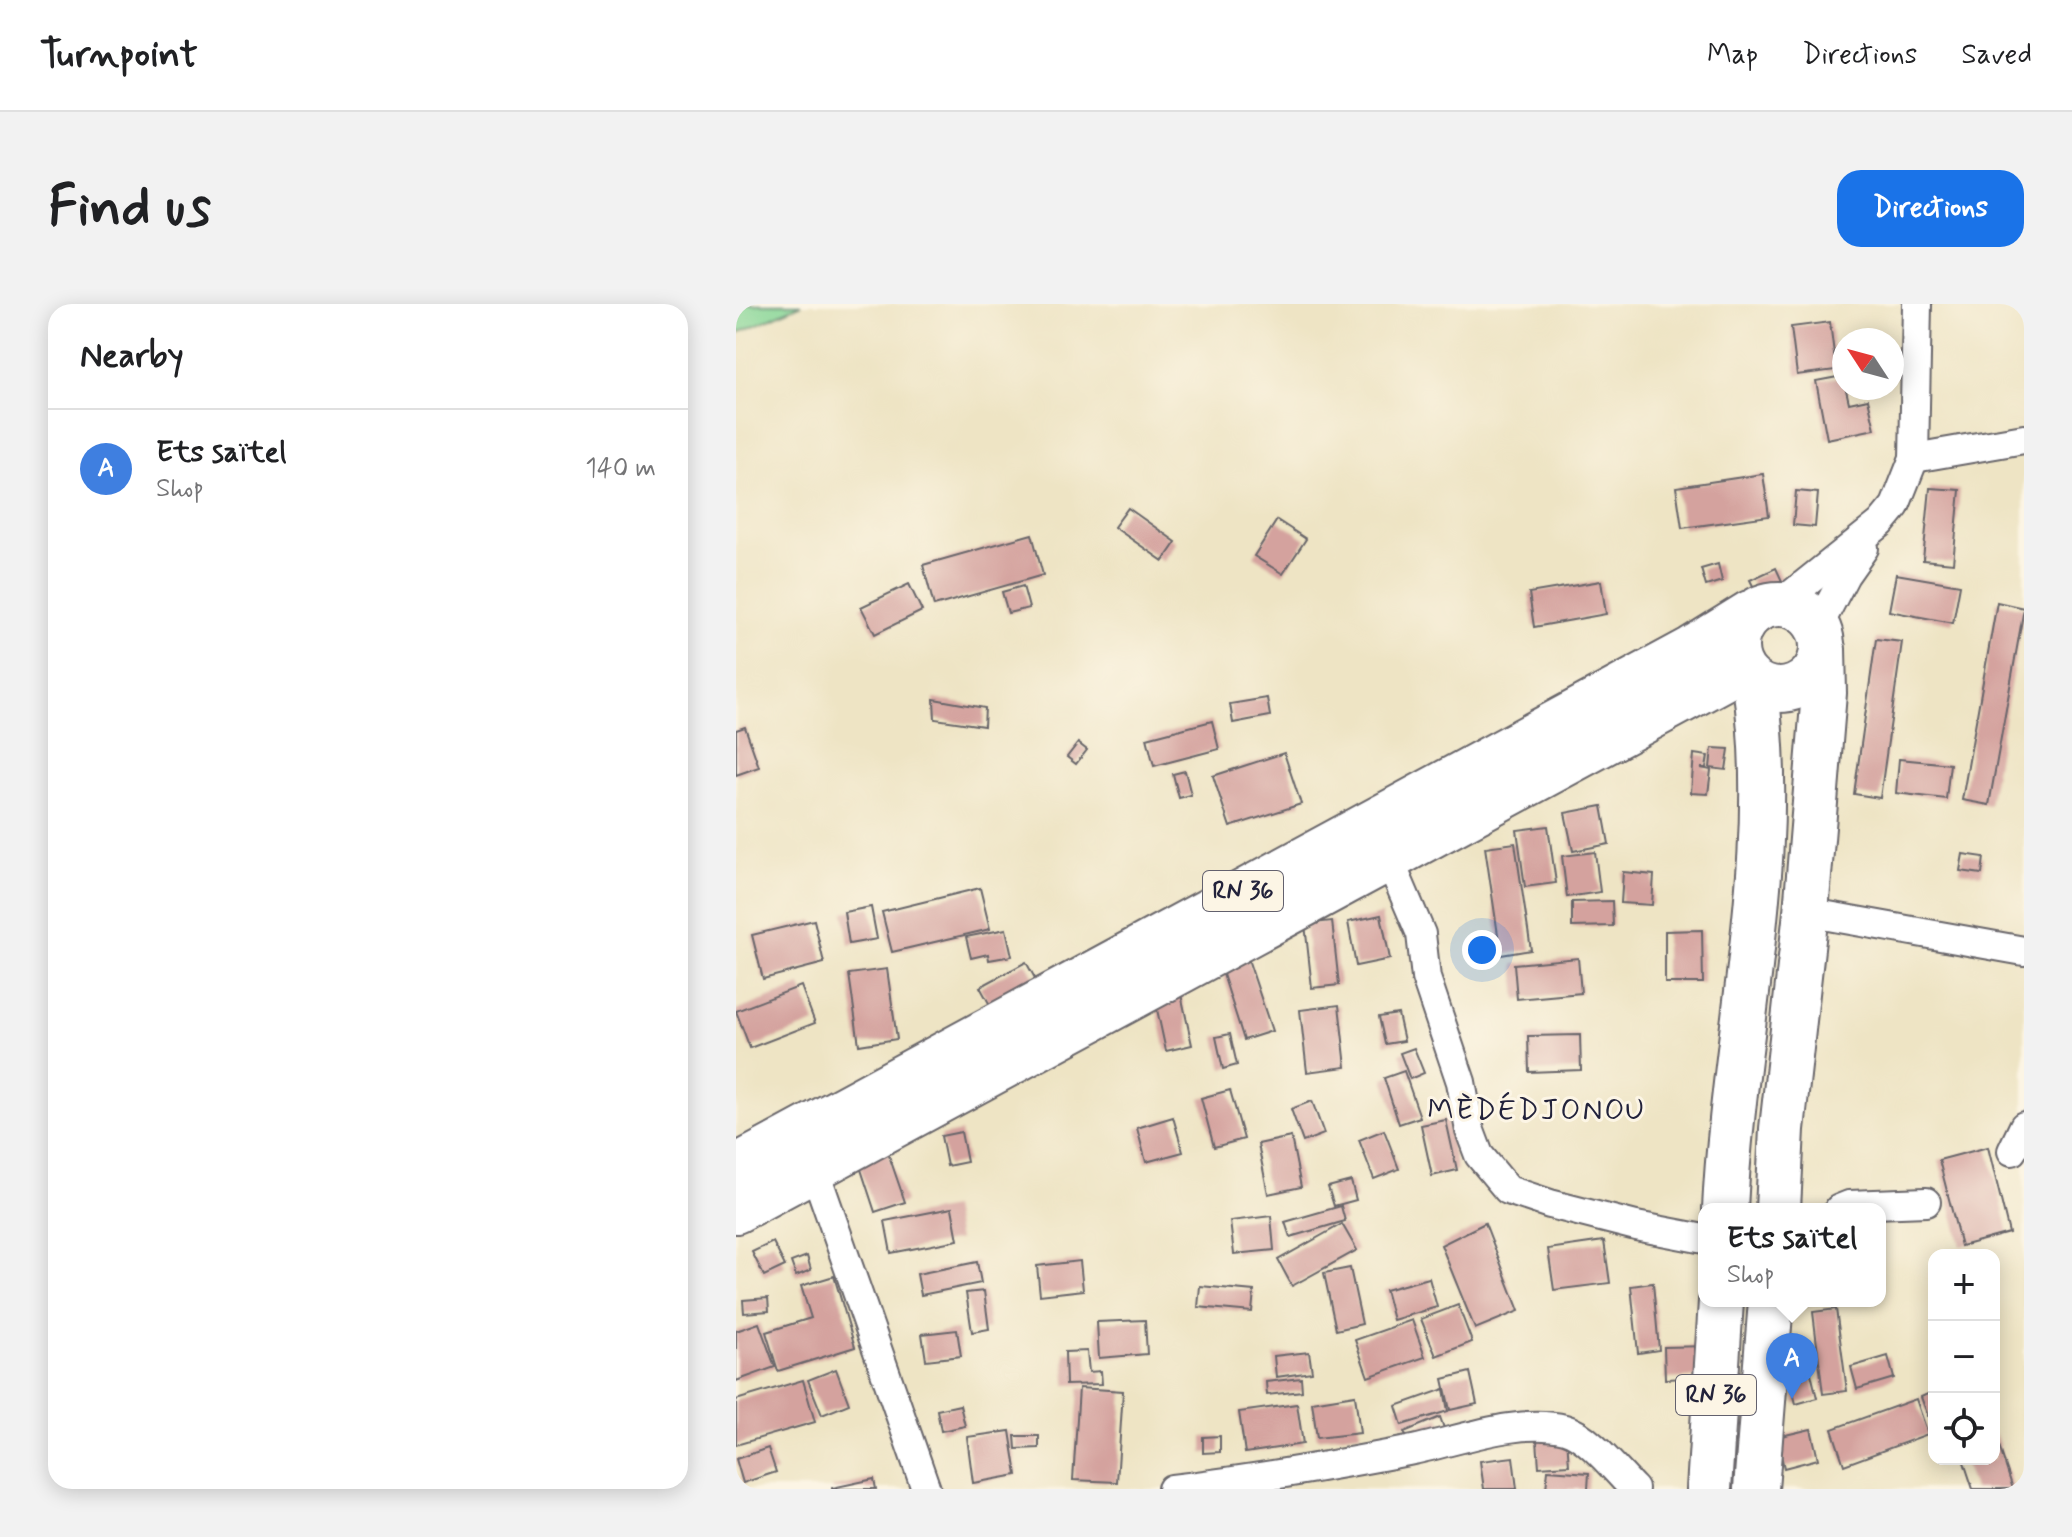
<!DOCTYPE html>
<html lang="en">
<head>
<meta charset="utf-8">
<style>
	:root { --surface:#fff; --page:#f2f2f2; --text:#202124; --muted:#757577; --line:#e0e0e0; --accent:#1a73e8 }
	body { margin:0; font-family:Mynerve,sans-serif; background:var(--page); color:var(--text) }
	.controls { position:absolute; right:24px; bottom:24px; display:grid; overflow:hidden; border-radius:16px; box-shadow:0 4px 20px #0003 }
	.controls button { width:72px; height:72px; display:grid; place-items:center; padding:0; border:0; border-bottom:2px solid var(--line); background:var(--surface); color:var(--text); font:40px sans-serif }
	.compass { position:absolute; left:1096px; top:24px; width:72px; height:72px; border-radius:50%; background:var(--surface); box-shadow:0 4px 20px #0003; rotate:306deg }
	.you { position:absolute; left:746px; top:646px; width:28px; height:28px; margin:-20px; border:6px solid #fff; border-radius:50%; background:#1a73e8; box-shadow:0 0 0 12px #1a73e833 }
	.badge { display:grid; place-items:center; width:52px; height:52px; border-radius:50%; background:var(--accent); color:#fff; font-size:26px; font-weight:700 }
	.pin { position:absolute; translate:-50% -66px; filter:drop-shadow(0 2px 4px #0008) }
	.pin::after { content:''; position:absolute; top:42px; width:28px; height:24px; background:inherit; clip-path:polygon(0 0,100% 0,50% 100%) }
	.popup { position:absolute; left:962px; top:899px; width:188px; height:104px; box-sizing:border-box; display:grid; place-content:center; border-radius:16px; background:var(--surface); filter:drop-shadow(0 2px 6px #0005); font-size:26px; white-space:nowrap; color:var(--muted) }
	.popup b { font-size:30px; color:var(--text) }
	.popup::after { content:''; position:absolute; left:50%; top:100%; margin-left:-16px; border:16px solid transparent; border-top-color:var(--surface) }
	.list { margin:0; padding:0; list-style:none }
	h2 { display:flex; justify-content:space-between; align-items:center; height:104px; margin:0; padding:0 32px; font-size:34px }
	h2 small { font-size:26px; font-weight:400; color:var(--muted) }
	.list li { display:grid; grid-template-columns:52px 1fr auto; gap:24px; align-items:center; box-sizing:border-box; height:120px; padding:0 32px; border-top:2px solid var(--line) }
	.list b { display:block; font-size:30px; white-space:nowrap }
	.list p { margin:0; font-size:26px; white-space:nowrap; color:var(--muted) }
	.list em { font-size:26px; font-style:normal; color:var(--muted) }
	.icon { flex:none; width:44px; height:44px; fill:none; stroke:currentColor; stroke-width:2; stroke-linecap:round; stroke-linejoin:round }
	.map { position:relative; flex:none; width:1288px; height:1185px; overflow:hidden; border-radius:24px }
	header { display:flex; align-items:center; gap:48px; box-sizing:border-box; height:112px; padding:0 40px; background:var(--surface); border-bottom:2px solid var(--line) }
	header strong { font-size:38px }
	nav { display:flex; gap:44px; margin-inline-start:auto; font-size:28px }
	.intro { display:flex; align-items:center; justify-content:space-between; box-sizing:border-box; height:192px; padding:0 48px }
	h1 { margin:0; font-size:56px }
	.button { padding:20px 36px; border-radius:24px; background:var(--accent); color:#fff; font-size:28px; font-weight:700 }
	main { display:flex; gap:48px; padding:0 48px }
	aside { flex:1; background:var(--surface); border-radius:24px; box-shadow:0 4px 20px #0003 }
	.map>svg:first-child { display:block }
	.green { fill:#86d696; stroke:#547c68; stroke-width:2 }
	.building { fill:#d4a29e }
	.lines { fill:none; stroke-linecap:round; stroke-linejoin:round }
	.minor-casing { stroke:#69666b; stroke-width:32 }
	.primary-casing { stroke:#69666b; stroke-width:48 }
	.minor { stroke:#fff; stroke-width:28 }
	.primary { stroke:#fff; stroke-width:44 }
	.labels { text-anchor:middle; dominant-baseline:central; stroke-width:6; stroke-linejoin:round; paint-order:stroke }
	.shield { fill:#fcf5e5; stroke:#63616e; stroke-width:2 }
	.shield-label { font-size:24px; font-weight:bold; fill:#22223b }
	.quarter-label { font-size:30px; letter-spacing:2px; fill:#22223b; stroke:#fcf5e5 }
</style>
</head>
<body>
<header>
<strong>Turnpoint</strong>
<nav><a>Map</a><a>Directions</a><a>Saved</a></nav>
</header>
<div class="intro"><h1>Find us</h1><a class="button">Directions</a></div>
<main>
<aside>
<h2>Nearby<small></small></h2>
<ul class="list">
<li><span class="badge" style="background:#3f7fe0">A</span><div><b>Ets saïtel</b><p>Shop</p></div><em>140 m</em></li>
</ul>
</aside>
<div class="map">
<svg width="1288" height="1185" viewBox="0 0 1288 1185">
	<rect width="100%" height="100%" fill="#fcf5e5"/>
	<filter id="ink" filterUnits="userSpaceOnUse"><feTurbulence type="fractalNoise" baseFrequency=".0125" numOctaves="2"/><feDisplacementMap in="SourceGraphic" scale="16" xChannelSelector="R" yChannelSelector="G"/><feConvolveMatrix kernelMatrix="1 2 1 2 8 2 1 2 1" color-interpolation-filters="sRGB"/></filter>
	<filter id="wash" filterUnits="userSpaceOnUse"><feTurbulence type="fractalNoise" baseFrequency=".006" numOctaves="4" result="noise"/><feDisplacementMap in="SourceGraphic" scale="32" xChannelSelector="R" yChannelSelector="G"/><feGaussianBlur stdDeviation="1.8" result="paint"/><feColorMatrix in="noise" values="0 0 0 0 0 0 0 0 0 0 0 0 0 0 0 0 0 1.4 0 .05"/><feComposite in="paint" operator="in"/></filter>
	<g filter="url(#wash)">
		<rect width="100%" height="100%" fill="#eee4c4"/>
		<!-- green -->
		<polygon class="green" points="0,0 66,0 0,30"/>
		<g id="blocks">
			<!-- building -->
			<g class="building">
				<polygon points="1094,18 1100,66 1061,71 1055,23"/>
				<polygon points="1107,72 1113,99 1132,95 1139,125 1091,135 1080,77"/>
				<polygon points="1027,170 1033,212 946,224 940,183"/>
				<polygon points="1194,184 1224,186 1217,259 1187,256"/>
				<polygon points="1060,187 1082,189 1079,223 1057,221"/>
				<polygon points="392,204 440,238 427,257 378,223"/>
				<polygon points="541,216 570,235 547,270 518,252"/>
				<polygon points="296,230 307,271 198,302 187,261"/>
				<polygon points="982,260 986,277 970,282 965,265"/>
				<polygon points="1040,264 1046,277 1021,290 1014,276"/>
				<polygon points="1160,270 1224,281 1217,319 1153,307"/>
				<polygon points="865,277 870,310 798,323 793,289"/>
				<polygon points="173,280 186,307 139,330 125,303"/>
				<polygon points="287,282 293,304 272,309 266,288"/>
				<polygon points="1261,298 1288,304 1253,501 1226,496"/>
				<polygon points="1140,335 1166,338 1144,494 1118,490"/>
				<polygon points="531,394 534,412 497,419 494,400"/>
				<polygon points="198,395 249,404 248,422 199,415"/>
				<polygon points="476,417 483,445 418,462 411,434"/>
				<polygon points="9,423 23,463 0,471 0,426"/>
				<polygon points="342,439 351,446 340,460 331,453"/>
				<polygon points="976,444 993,445 990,466 974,464"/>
				<polygon points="548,449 565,500 494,523 477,472"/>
				<polygon points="958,450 972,452 970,464 965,464 975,466 972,490 955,489"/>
				<polygon points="1163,455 1214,460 1210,495 1160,489"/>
				<polygon points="449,467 455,491 443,494 437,470"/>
				<polygon points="866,502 873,540 837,547 829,509"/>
				<polygon points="812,522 820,579 789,583 781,526"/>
				<polygon points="779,539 795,646 765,651 749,543"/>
				<polygon points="859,548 864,588 831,593 826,552"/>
				<polygon points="1227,550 1248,553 1246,570 1224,567"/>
				<polygon points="887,568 918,571 916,601 885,599"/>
				<polygon points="244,584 254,625 156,648 146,608"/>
				<polygon points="876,597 877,622 836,623 836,598"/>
				<polygon points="135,603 141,635 113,640 108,608"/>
				<polygon points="645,611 654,655 620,662 612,618"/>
				<polygon points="78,616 88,659 27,675 16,631"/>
				<polygon points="596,617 603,681 576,684 569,620"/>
				<polygon points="270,625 276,652 253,656 252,650 235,654 230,633"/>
				<polygon points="966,626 967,679 929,679 929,627"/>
				<polygon points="842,654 845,689 781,695 778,660"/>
				<polygon points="512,655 536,727 508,736 485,664"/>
				<polygon points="290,658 300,676 254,701 244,683"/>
				<polygon points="151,665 161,735 123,741 113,670"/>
				<polygon points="65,682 79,719 14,744 0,707"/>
				<polygon points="445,690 456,741 430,747 419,696"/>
				<polygon points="603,701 610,763 571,768 564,706"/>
				<polygon points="662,710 668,737 649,740 643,713"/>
				<polygon points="494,730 501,761 487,765 480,733"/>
				<polygon points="844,731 845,766 793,768 792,732"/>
				<polygon points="678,744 688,769 674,775 664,749"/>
				<polygon points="668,767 684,813 663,820 648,774"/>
				<polygon points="494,786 508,835 478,843 465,794"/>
				<polygon points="576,797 588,830 567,838 555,805"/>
				<polygon points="437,813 447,848 410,858 401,824"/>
				<polygon points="710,816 721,866 696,872 685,821"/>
				<polygon points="648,826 663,865 638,875 623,836"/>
				<polygon points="225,828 231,858 211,862 205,832"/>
				<polygon points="555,833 565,883 532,890 522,840"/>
				<polygon points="149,840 169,898 139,908 120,850"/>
				<polygon points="1252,843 1273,929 1225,942 1203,856"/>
				<polygon points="615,877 620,896 598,902 592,883"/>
				<polygon points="605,902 609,917 554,933 549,918"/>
				<polygon points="216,904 222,936 155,949 149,917"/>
				<polygon points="535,912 538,946 498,950 494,917"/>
				<polygon points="749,919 783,1007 739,1025 705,941"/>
				<polygon points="606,920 621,946 556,982 542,956"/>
				<polygon points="868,937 874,979 818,986 812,945"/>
				<polygon points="37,938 49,962 28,972 16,948"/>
				<polygon points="71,952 75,966 60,972 55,958"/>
				<polygon points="344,957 347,986 304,991 301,962"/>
				<polygon points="241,958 245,979 185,991 181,970"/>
				<polygon points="614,964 626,1020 600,1026 588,969"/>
				<polygon points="98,972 119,1043 42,1067 30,1028 75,1014 65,982"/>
				<polygon points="693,974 701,1003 657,1016 649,986"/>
				<polygon points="917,979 923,1046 902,1049 895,982"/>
				<polygon points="464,982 518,987 516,1008 462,1003"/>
				<polygon points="248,987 253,1025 236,1028 230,989"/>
				<polygon points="32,994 33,1007 8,1009 7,996"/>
				<polygon points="722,1001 736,1038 700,1052 685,1015"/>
				<polygon points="1100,1005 1111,1087 1087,1090 1077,1008"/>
				<polygon points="409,1016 411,1050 363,1054 361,1018"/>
				<polygon points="676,1016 689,1053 632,1073 619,1036"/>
				<polygon points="23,1019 39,1063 0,1077 0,1027"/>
				<polygon points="221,1026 225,1052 190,1056 186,1030"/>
				<polygon points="974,1042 975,1073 929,1075 928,1043"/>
				<polygon points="351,1047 353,1068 365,1067 366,1080 330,1081 329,1048"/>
				<polygon points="573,1048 576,1068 540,1073 538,1052"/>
				<polygon points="1070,1049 1081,1094 1060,1100 1049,1055"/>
				<polygon points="1152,1052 1158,1074 1121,1085 1115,1063"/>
				<polygon points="100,1065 113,1100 86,1111 72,1076"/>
				<polygon points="734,1068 741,1100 714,1106 707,1075"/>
				<polygon points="565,1074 566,1087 531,1091 530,1078"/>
				<polygon points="67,1076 79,1118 0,1141 0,1096"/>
				<polygon points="343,1084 387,1087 381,1178 337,1176"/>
				<polygon points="708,1085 712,1107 666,1121 660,1102"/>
				<polygon points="1198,1087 1198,1110 1192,1112 1185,1093"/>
				<polygon points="619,1091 624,1129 581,1134 576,1098"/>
				<polygon points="1180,1095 1192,1130 1108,1161 1096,1125"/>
				<polygon points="561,1100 567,1140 509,1149 503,1108"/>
				<polygon points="224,1101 229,1122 205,1127 201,1106"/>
				<polygon points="704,1113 710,1130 675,1143 668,1128"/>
				<polygon points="1075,1125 1082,1155 1048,1164 1041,1133"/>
				<polygon points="274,1127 281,1171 237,1179 231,1133"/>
				<polygon points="1259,1129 1277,1185 1237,1185 1227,1155 1258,1155"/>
				<polygon points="279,1132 303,1132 303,1144 280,1145"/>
				<polygon points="484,1132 484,1148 467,1149 467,1133"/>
				<polygon points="831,1134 833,1161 803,1163 801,1136"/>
				<polygon points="32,1144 40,1168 7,1179 0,1155"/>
				<polygon points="777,1153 781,1185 748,1185 744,1157"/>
				<polygon points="812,1166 853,1169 852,1185 810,1185"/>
				<polygon points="138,1175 140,1185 96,1185 96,1184"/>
			</g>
		</g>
	</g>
	<g filter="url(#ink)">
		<use href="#blocks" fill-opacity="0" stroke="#69666b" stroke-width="2"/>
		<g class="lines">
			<defs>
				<g id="minor">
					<polyline points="1178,154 1288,135"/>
					<polyline points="1045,299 1145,219 1159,202 1178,154 1181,0"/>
					<polyline points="1082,323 1109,271 1128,244"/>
					<polyline points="653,555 685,630 690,674 725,778 734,827 743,851 772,886 814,900 900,922 968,935"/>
					<polyline points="1070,608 1288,647"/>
					<polyline points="1276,847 1288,822"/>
					<polyline points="73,850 190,1185"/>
					<polyline points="1103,905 1113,901 1190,898"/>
					<path d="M 436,1185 C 515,1176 594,1162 672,1147 C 720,1138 781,1113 829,1125 C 852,1131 881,1168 898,1185"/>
				</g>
				<g id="primary">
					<circle cx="1043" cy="343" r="43"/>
					<polyline points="0,863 956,345 1014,309"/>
					<path d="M 989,905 C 997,733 1044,552 1019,380"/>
					<polyline points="1042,905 1046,825 1070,608 1088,389 1087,345"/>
					<polyline points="0,907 1005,365"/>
					<polyline points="973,1185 985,997"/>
					<polyline points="1020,1185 1035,997"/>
				</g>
			</defs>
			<!-- minor casing -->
			<use href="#minor" class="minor-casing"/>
			<!-- primary casing -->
			<use href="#primary" class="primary-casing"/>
			<!-- minor -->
			<use href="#minor" class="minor"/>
			<!-- primary -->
			<use href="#primary" class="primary"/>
		</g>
	</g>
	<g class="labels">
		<!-- shield labels -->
		<g class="shield">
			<rect x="467" y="567" width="80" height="40" rx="6"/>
			<rect x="940" y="1071" width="80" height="40" rx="6"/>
		</g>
		<g class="shield-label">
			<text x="507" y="587">RN 36</text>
			<text x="980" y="1091">RN 36</text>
		</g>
		<!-- quarter labels -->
		<g class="quarter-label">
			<text x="801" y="806">MÈDÉDJONOU</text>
		</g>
	</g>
</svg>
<div class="controls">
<button>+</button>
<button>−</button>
<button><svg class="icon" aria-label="locate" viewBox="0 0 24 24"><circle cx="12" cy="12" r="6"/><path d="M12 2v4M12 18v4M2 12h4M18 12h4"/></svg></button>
</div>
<svg class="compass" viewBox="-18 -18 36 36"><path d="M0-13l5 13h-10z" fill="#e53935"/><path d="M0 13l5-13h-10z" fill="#757577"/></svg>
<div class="you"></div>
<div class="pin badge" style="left:1056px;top:1095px;background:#3f7fe0">A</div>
<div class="popup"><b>Ets saïtel</b>Shop</div>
</div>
</main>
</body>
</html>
